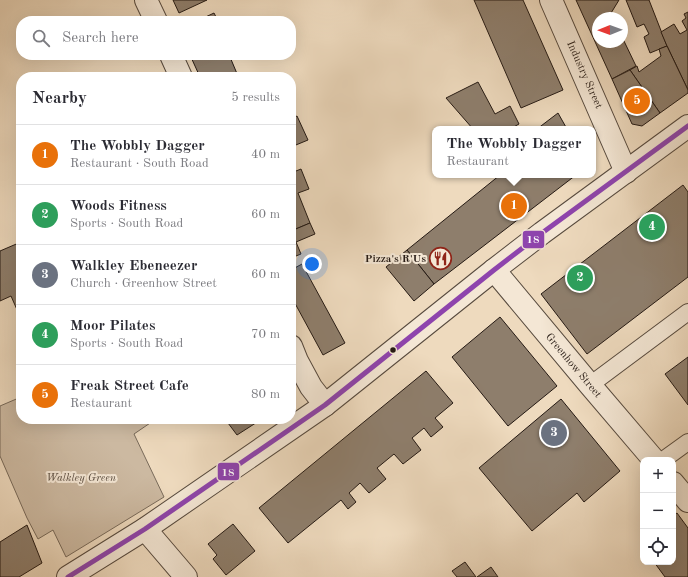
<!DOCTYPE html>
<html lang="en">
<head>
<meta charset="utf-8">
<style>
	:root { --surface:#fff; --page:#f7f7f7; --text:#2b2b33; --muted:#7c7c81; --line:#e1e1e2; --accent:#db2777 }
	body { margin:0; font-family:"Old Standard TT",serif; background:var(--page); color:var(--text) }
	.controls { position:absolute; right:12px; bottom:12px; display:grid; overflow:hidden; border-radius:8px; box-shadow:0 4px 16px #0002 }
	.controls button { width:36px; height:36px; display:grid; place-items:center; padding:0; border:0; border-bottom:1px solid var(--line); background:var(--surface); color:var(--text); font:20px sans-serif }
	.compass { position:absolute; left:592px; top:12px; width:36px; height:36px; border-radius:50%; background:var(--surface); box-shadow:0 4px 16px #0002; rotate:269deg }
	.you { position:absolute; left:312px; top:264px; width:14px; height:14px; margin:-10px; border:3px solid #fff; border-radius:50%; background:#1a73e8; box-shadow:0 0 0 6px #1a73e833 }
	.badge { display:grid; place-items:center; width:26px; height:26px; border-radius:50%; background:var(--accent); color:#fff; font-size:13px; font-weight:700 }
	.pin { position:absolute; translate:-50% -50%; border:2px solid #fff; box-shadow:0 1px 4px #0006 }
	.popup { position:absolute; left:432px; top:126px; width:164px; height:52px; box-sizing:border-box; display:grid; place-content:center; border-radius:8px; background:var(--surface); filter:drop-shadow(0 1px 3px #0005); font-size:13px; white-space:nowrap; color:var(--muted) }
	.popup b { font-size:15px; color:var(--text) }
	.popup::after { content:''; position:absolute; left:50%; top:100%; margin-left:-8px; border:8px solid transparent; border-top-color:var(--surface) }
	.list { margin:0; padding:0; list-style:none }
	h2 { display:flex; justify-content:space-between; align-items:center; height:52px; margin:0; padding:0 16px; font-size:17px }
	h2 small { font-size:13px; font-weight:400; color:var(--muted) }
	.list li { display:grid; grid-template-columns:26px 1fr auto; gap:12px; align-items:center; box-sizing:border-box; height:60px; padding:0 16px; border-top:1px solid var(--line) }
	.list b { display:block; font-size:15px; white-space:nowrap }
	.list p { margin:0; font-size:13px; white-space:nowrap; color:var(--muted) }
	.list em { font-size:13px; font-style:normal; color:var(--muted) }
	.icon { flex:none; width:22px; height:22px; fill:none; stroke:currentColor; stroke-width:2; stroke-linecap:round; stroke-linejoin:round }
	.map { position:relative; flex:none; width:688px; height:577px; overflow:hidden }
	.search { position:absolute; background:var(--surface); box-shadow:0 4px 16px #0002; left:16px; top:16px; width:280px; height:44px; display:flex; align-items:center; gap:10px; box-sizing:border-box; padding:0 14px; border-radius:16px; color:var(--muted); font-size:15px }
	.panel { position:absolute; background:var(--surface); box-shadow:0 4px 16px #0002; left:16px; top:72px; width:280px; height:352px; border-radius:16px }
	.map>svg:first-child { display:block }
	.green { fill:#ccb9a1; stroke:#786a5a }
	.building { fill:#8e7e6c; stroke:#251a14 }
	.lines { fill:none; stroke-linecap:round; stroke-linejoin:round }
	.service-casing { stroke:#574a3e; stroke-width:18 }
	.minor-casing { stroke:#574a3e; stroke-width:24 }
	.tertiary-casing { stroke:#574a3e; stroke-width:24 }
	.service { stroke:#f4e7d5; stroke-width:16 }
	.minor { stroke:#f4e7d5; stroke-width:22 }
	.tertiary { stroke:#f4e7d5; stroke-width:22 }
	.bus-1-casing { stroke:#f4e7d5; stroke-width:8 }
	.bus-1 { stroke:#8e44ad; stroke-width:5 }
	.bus-dot { fill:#251a14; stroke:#f4e7d5; stroke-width:1.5 }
	.labels { text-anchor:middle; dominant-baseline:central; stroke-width:4; stroke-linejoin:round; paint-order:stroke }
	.street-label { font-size:11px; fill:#251a14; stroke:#f4e7d5 }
	.poi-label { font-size:11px; font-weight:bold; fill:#251a14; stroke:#f4e7d5; text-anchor:end }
	.park-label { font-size:11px; font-style:italic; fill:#574a3e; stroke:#f4e7d5 }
	.line-badge { stroke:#f4e7d5; stroke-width:1.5 }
	.badge-label { font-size:11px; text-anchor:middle; font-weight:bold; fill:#fff }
</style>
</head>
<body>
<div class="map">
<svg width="688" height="577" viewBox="0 0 688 577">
	<rect width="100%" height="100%" fill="#eedabe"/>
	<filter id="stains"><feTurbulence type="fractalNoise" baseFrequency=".005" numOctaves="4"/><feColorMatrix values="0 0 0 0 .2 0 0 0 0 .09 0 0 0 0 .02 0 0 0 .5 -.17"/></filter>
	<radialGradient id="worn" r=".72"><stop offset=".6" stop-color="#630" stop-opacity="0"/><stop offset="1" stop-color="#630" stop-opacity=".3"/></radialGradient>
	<!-- green -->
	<polygon class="green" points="21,397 21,419 156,419 134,434 164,497 66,557 53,530 38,539 27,518 0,456 0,406"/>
	<!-- building -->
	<g class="building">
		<polygon points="173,0 207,0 179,13"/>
		<polygon points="474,0 523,0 563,90 521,108"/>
		<polygon points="576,0 619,0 608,18 598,18 598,42 622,42 622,39 623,39 636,66 612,79"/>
		<polygon points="626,0 649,0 667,46 650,53 644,37 649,34 644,24 637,27"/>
		<polygon points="688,12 688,90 667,46 661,32 674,24 680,34 687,30 682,21 686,18 684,14"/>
		<polygon points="214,13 218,21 197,21"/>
		<polygon points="667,46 688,90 688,93 660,113 630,70 637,66 639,72 661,56 659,49"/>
		<polygon points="190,55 234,55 230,57 238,76 236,77 200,77"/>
		<polygon points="630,70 660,113 642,126 632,124 612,79"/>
		<polygon points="478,82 495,114 510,106 519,124 510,129 502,129 501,128 499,129 473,129 446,98"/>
		<polygon points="558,113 567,129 537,129"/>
		<polygon points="297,116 308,140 291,147 291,119"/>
		<polygon points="301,169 309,189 298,193 310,223 291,231 291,173"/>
		<polygon points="500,175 576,175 434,284 407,250"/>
		<polygon points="683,185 688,192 688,277 587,354 541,294"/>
		<polygon points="310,223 315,234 296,242 301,254 291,258 291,231"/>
		<polygon points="21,242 21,310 18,312 11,296 0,301 0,251"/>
		<polygon points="407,250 434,284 414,301 386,267"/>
		<polygon points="302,264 345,343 323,355 291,296 291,270"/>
		<polygon points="500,317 557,386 508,426 452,357"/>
		<polygon points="688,357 688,405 665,374"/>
		<polygon points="426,371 453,403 435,418 443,427 431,437 424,428 412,438 421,450 403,464 394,454 377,468 386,479 369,493 360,483 349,493 356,502 348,509 341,500 288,543 259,508"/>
		<polygon points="561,399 620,471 584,502 577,493 532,531 479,468"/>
		<polygon points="225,419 262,419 237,435"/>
		<polygon points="677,513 688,528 688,577 665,577 654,562 673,562 673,516"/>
		<polygon points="233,524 255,551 226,575 213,559 217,555 208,544"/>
		<polygon points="27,525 42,563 19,577 0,577 0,542"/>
		<polygon points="465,562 476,577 457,577 452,571"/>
		<polygon points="491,567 498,577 477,577"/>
	</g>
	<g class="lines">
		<defs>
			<g id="service">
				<polyline points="590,385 688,312"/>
				<polyline points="663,460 688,442"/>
			</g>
			<g id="minor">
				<polyline points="146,0 156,21"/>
				<polyline points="551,0 626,172"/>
				<polyline points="171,55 181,77"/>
				<polyline points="494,270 590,385 654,460"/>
				<polyline points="291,346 297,361 311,387 325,405"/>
				<polyline points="673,483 688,501"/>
				<polyline points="145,529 186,577"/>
			</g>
			<polyline id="tertiary" points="68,577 145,529 325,405 494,270 542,233 688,126"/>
		</defs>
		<!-- service casing -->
		<use href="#service" class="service-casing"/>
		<!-- minor casing -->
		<use href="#minor" class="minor-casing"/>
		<!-- tertiary casing -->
		<use href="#tertiary" class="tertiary-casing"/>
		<!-- service -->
		<use href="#service" class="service"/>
		<!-- minor -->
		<use href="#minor" class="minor"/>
		<!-- tertiary -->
		<use href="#tertiary" class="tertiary"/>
		<defs>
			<polyline id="bus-1" points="68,577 145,529 325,405 494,270 542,233 688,126"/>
		</defs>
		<!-- bus-1 casing -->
		<use href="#bus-1" class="bus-1-casing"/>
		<!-- bus-1 -->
		<use href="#bus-1" class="bus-1"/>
	</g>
	<!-- icons -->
	<defs>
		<symbol id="restaurant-ring" viewBox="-11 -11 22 22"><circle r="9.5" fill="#f4e7d5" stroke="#8f2418" stroke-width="1.5"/><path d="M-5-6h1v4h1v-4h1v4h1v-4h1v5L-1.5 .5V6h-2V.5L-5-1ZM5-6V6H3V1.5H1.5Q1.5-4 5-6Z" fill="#8f2418"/></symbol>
	</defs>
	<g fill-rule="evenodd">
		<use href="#restaurant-ring" x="428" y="246" width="25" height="25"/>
	</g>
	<!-- markers -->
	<circle class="bus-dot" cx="393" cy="350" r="3.5"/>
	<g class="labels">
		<!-- street labels -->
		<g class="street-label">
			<text transform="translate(584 75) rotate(66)">Industry Street</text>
			<text transform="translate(573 366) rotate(50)">Greenhow Street</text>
		</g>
		<!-- poi labels -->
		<g class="poi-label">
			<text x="426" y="259">Pizza's R'Us</text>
		</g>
		<!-- park labels -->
		<g class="park-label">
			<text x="81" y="478">Walkley Green</text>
		</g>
	</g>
	<g class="line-badge">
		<rect x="522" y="230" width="23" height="19" rx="4" fill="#8e44ad"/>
		<rect x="217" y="462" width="23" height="19" rx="4" fill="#8e44ad"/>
	</g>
	<g class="badge-label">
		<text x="533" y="243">18</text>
		<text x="228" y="476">18</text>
	</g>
	<rect width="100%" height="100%" filter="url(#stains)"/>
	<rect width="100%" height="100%" fill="url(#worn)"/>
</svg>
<div class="controls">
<button>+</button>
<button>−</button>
<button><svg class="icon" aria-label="locate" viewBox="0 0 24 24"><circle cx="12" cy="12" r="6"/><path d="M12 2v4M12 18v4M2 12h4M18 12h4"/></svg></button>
</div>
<svg class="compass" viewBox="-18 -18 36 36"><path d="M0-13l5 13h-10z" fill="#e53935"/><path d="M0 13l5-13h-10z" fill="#7c7c81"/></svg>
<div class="you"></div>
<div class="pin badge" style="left:514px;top:206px;background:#e8710a">1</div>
<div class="popup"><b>The Wobbly Dagger</b>Restaurant</div>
<div class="pin badge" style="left:580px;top:278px;background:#2e9e5b">2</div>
<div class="pin badge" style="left:554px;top:433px;background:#6b7280">3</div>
<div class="pin badge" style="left:652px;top:227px;background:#2e9e5b">4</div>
<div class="pin badge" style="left:637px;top:101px;background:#e8710a">5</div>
<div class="search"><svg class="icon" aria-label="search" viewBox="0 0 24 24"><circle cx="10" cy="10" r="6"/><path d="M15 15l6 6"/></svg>Search here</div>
<section class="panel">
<h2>Nearby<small>5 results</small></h2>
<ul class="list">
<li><span class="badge" style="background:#e8710a">1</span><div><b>The Wobbly Dagger</b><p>Restaurant · South Road</p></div><em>40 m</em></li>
<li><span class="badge" style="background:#2e9e5b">2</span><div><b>Woods Fitness</b><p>Sports · South Road</p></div><em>60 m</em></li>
<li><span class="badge" style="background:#6b7280">3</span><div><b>Walkley Ebeneezer</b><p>Church · Greenhow Street</p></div><em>60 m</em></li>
<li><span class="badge" style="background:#2e9e5b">4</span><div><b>Moor Pilates</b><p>Sports · South Road</p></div><em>70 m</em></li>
<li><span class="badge" style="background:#e8710a">5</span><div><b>Freak Street Cafe</b><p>Restaurant</p></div><em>80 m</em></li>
</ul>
</section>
</div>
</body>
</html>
